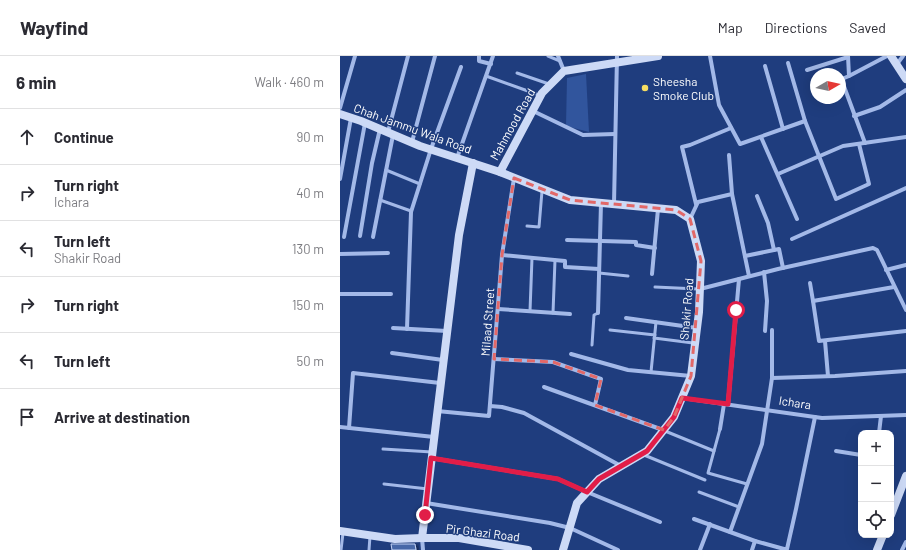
<!DOCTYPE html>
<html lang="en">
<head>
<meta charset="utf-8">
<style>
	:root { --surface:#fff; --page:#f7f7f7; --text:#2b2b33; --muted:#7c7c81; --line:#e1e1e2 }
	body { margin:0; font-family:Barlow,sans-serif; background:var(--page); color:var(--text) }
	.controls { position:absolute; right:12px; bottom:12px; display:grid; overflow:hidden; border-radius:8px; box-shadow:0 4px 16px #0002 }
	.controls button { width:36px; height:36px; display:grid; place-items:center; padding:0; border:0; border-bottom:1px solid var(--line); background:var(--surface); color:var(--text); font:20px sans-serif }
	.compass { position:absolute; left:470px; top:12px; width:36px; height:36px; border-radius:50%; background:var(--surface); box-shadow:0 4px 16px #0002; rotate:81deg }
	.stop { position:absolute; width:12px; height:12px; margin:-9px; border:3px solid #e11d48; border-radius:50%; background:#fff }
	.stop.end { background:#e11d48; border-color:#fff; box-shadow:0 1px 4px #0008 }
	.list { margin:0; padding:0; list-style:none }
	h2 { display:flex; justify-content:space-between; align-items:center; height:52px; margin:0; padding:0 16px; font-size:17px }
	h2 small { font-size:13px; font-weight:400; color:var(--muted) }
	.list li { display:grid; grid-template-columns:26px 1fr auto; gap:12px; align-items:center; box-sizing:border-box; height:56px; padding:0 16px; border-top:1px solid var(--line) }
	.list b { display:block; font-size:15px; white-space:nowrap }
	.list p { margin:0; font-size:13px; white-space:nowrap; color:var(--muted) }
	.list em { font-size:13px; font-style:normal; color:var(--muted) }
	.icon { flex:none; width:22px; height:22px; fill:none; stroke:currentColor; stroke-width:2; stroke-linecap:round; stroke-linejoin:round }
	.map { position:relative; flex:none; width:566px; height:494px; overflow:hidden }
	header { display:flex; align-items:center; gap:24px; box-sizing:border-box; height:56px; padding:0 20px; background:var(--surface); border-bottom:1px solid var(--line) }
	header strong { font-size:19px }
	nav { display:flex; gap:22px; margin-inline-start:auto; font-size:14px }
	main { display:flex }
	aside { flex:1; background:var(--surface) }
	.map>svg:first-child { display:block }
	.green { fill:#31559d }
	.building { fill:#4767a8; stroke:#c6d6f6; filter:url(#shadow) }
	.lines { fill:none; stroke-linecap:round; stroke-linejoin:round }
	.lane { stroke:#a3b9e8; stroke-width:3 }
	.street { stroke:#a3b9e8; stroke-width:4 }
	.secondary { stroke:#cddaf6; stroke-width:8 }
	.route { stroke:#e11d48; stroke-width:5 }
	.marked { fill:none; stroke:#e26868; stroke-width:3; stroke-dasharray:8 5; stroke-linejoin:round }
	.poi-dot { fill:#f6dd62; stroke:#1f3d7e; stroke-width:1.5 }
	.labels { text-anchor:middle; dominant-baseline:central; stroke-width:3; stroke-linejoin:round; paint-order:stroke }
	.poi-label { font-size:12px; fill:#fff; stroke:#1f3d7e; text-anchor:start }
	.street-label { font-size:12px; fill:#fff; stroke:#1f3d7e }
</style>
</head>
<body>
<header>
<strong>Wayfind</strong>
<nav><a>Map</a><a>Directions</a><a>Saved</a></nav>
</header>
<main>
<aside>
<h2>6 min<small>Walk · 460 m</small></h2>
<ul class="list">
<li><svg class="icon" aria-label="ahead" viewBox="0 0 24 24"><path d="M12 20V5M6 11l6-6 6 6"/></svg><div><b>Continue</b></div><em>90 m</em></li>
<li><svg class="icon" aria-label="right" viewBox="0 0 24 24"><path d="M7 20v-9h11M14 6l5 5-5 5"/></svg><div><b>Turn right</b><p>Ichara</p></div><em>40 m</em></li>
<li><svg class="icon" aria-label="left" viewBox="0 0 24 24"><path d="M17 20v-9H6M10 6l-5 5 5 5"/></svg><div><b>Turn left</b><p>Shakir Road</p></div><em>130 m</em></li>
<li><svg class="icon" aria-label="right" viewBox="0 0 24 24"><path d="M7 20v-9h11M14 6l5 5-5 5"/></svg><div><b>Turn right</b></div><em>150 m</em></li>
<li><svg class="icon" aria-label="left" viewBox="0 0 24 24"><path d="M17 20v-9H6M10 6l-5 5 5 5"/></svg><div><b>Turn left</b></div><em>50 m</em></li>
<li><svg class="icon" aria-label="arrive" viewBox="0 0 24 24"><path d="M6 21V4h12l-3 4 3 4H6"/></svg><div><b>Arrive at destination</b></div></li>
</ul>
</aside>
<div class="map">
<svg width="566" height="494" viewBox="0 0 566 494">
	<defs>
		<filter id="shadow"><feDropShadow dx="2" dy="2" stdDeviation="2" flood-color="#0009"/></filter>
	</defs>
	<rect width="100%" height="100%" fill="#1f3d7e"/>
	<!-- green -->
	<polygon class="green" points="246,18 249,76 226,70 227,22"/>
	<!-- building -->
	<polygon class="building" points="51,488 75,488 76,494 52,494"/>
	<g class="lines">
		<!-- lane -->
		<g class="lane">
			<polyline points="208,0 220,5"/>
			<polyline points="177,17 209,28"/>
			<polyline points="146,20 199,39"/>
			<polyline points="46,114 80,128"/>
			<polyline points="40,144 71,155"/>
			<polyline points="187,170 199,171 202,135"/>
			<polyline points="259,217 288,220"/>
			<polyline points="315,231 358,233"/>
			<polyline points="190,255 192,202"/>
			<polyline points="213,257 215,204"/>
			<polyline points="270,274 315,279"/>
			<polyline points="314,282 353,287"/>
			<polyline points="252,289 254,259 258,257"/>
			<polyline points="311,316 316,266"/>
			<polyline points="380,373 368,417 407,428"/>
			<polyline points="325,375 374,395"/>
			<polyline points="43,393 92,396"/>
			<polyline points="304,399 365,424"/>
			<polyline points="44,428 88,433"/>
			<polyline points="359,436 399,451"/>
			<polyline points="1,494 3,477"/>
			<polyline points="29,494 30,480"/>
		</g>
		<!-- street -->
		<g class="street">
			<polyline points="139,0 139,5 151,8"/>
			<polyline points="218,0 224,15"/>
			<polyline points="370,0 379,49 400,88 465,65"/>
			<polyline points="508,0 509,20 502,23 502,25 525,87"/>
			<polyline points="448,7 465,65 496,143 529,128 519,88"/>
			<polyline points="557,8 563,0"/>
			<polyline points="425,10 443,73"/>
			<polyline points="467,14 508,1"/>
			<polyline points="509,20 547,0"/>
			<polyline points="0,52 15,0"/>
			<polyline points="193,55 243,79 275,78"/>
			<polyline points="514,60 540,51 566,34"/>
			<polyline points="48,76 68,0"/>
			<polyline points="421,81 457,163"/>
			<polyline points="72,86 95,0"/>
			<polyline points="117,102 153,0"/>
			<polyline points="438,118 503,90 566,81"/>
			<polyline points="0,123 11,62"/>
			<polyline points="392,138 409,220"/>
			<polyline points="417,140 428,167 434,194"/>
			<polyline points="274,148 277,0"/>
			<polyline points="356,148 342,91 350,89 391,72"/>
			<polyline points="350,163 358,146 392,138 389,99"/>
			<polyline points="20,180 32,107 40,73"/>
			<polyline points="4,181 25,67"/>
			<polyline points="33,181 53,79"/>
			<polyline points="452,183 566,132"/>
			<polyline points="227,184 296,186 296,189 315,192"/>
			<polyline points="0,198 48,197"/>
			<polyline points="162,199 225,205 225,211 259,213"/>
			<polyline points="405,200 439,193 443,212"/>
			<polyline points="546,214 566,209"/>
			<polyline points="424,216 427,245 425,275"/>
			<polyline points="312,218 318,153"/>
			<polyline points="470,227 473,245 554,231"/>
			<polyline points="360,233 438,213 533,192 537,194 566,254"/>
			<polyline points="0,238 51,238"/>
			<polyline points="473,245 479,285 566,275"/>
			<polyline points="158,253 230,258"/>
			<polyline points="258,257 261,147"/>
			<polyline points="286,262 357,272"/>
			<polyline points="53,272 107,275"/>
			<polyline points="67,273 71,156 91,93 121,11"/>
			<polyline points="485,285 488,320"/>
			<polyline points="52,297 103,304"/>
			<polyline points="231,298 288,314 351,320"/>
			<polyline points="154,303 213,306 261,323 255,349"/>
			<polyline points="432,322 495,320 566,315"/>
			<polyline points="204,331 323,374"/>
			<polyline points="342,342 482,362 566,359"/>
			<polyline points="388,348 399,223"/>
			<polyline points="150,350 162,351 184,357 281,410"/>
			<polyline points="97,355 149,360 162,199 174,122"/>
			<polyline points="0,371 94,381"/>
			<polyline points="9,372 13,317 100,327"/>
			<polyline points="380,373 384,348"/>
			<polyline points="539,377 541,360"/>
			<polyline points="496,395 521,399"/>
			<polyline points="91,402 218,423 247,436 320,466"/>
			<polyline points="86,447 210,467 230,472 278,494"/>
			<polyline points="354,463 415,485 444,493 447,493 456,453 475,361"/>
			<polyline points="390,476 422,388 432,322 432,274"/>
			<polyline points="82,482 83,494"/>
			<polyline points="360,494 370,468"/>
			<polyline points="412,494 415,485"/>
			<polyline points="562,494 566,486"/>
		</g>
		<!-- secondary -->
		<g class="secondary">
			<polyline points="551,0 566,23"/>
			<polyline points="0,58 21,65 80,90 160,116 230,144 336,154 350,163 361,205 359,256 351,320 334,361 307,395 259,423 237,447 223,494"/>
			<polyline points="160,116 202,37 224,15 318,0"/>
			<polyline points="551,459 566,420"/>
			<polyline points="0,475 55,483 82,482 119,482 188,494"/>
			<polyline points="82,482 119,179 133,107"/>
			<polyline points="537,494 543,479"/>
		</g>
	</g>
	<g class="lines">
		<!-- route -->
		<polyline class="route" points="85,459 91,402 218,423 247,436 259,423 307,395 334,361 342,342 388,348 396,254"/>
	</g>
	<!-- marked area -->
	<path class="marked" d="M 174,122 L 230,144 L 336,154 L 350,163 L 361,205 L 351,320 L 334,361 L 324,374 L 255,349 L 261,323 L 213,306 L 154,303 L 162,199 Z"/>
	<!-- markers -->
	<circle class="poi-dot" cx="305" cy="32" r="4"/>
	<g class="labels">
		<!-- poi labels -->
		<g class="poi-label">
			<text x="313" y="25">Sheesha<tspan x="313" dy="14">Smoke Club</tspan></text>
		</g>
		<!-- street labels -->
		<g class="street-label">
			<text transform="translate(172 68) rotate(-61)">Mahmood Road</text>
			<text transform="translate(73 72) rotate(20)">Chah Jammu Wala Road</text>
			<text transform="translate(346 253) rotate(-85)">Shakir Road</text>
			<text transform="translate(147 266) rotate(-86)">Milaad Street</text>
			<text transform="translate(455 346) rotate(9)">Ichara</text>
			<text transform="translate(143 476) rotate(7)">Pir Ghazi Road</text>
		</g>
	</g>
</svg>
<div class="controls">
<button>+</button>
<button>−</button>
<button><svg class="icon" aria-label="locate" viewBox="0 0 24 24"><circle cx="12" cy="12" r="6"/><path d="M12 2v4M12 18v4M2 12h4M18 12h4"/></svg></button>
</div>
<svg class="compass" viewBox="-18 -18 36 36"><path d="M0-13l5 13h-10z" fill="#e53935"/><path d="M0 13l5-13h-10z" fill="#7c7c81"/></svg>
<div class="stop" style="left:396px;top:254px"></div>
<div class="stop end" style="left:85px;top:459px"></div>
</div>
</main>
</body>
</html>
